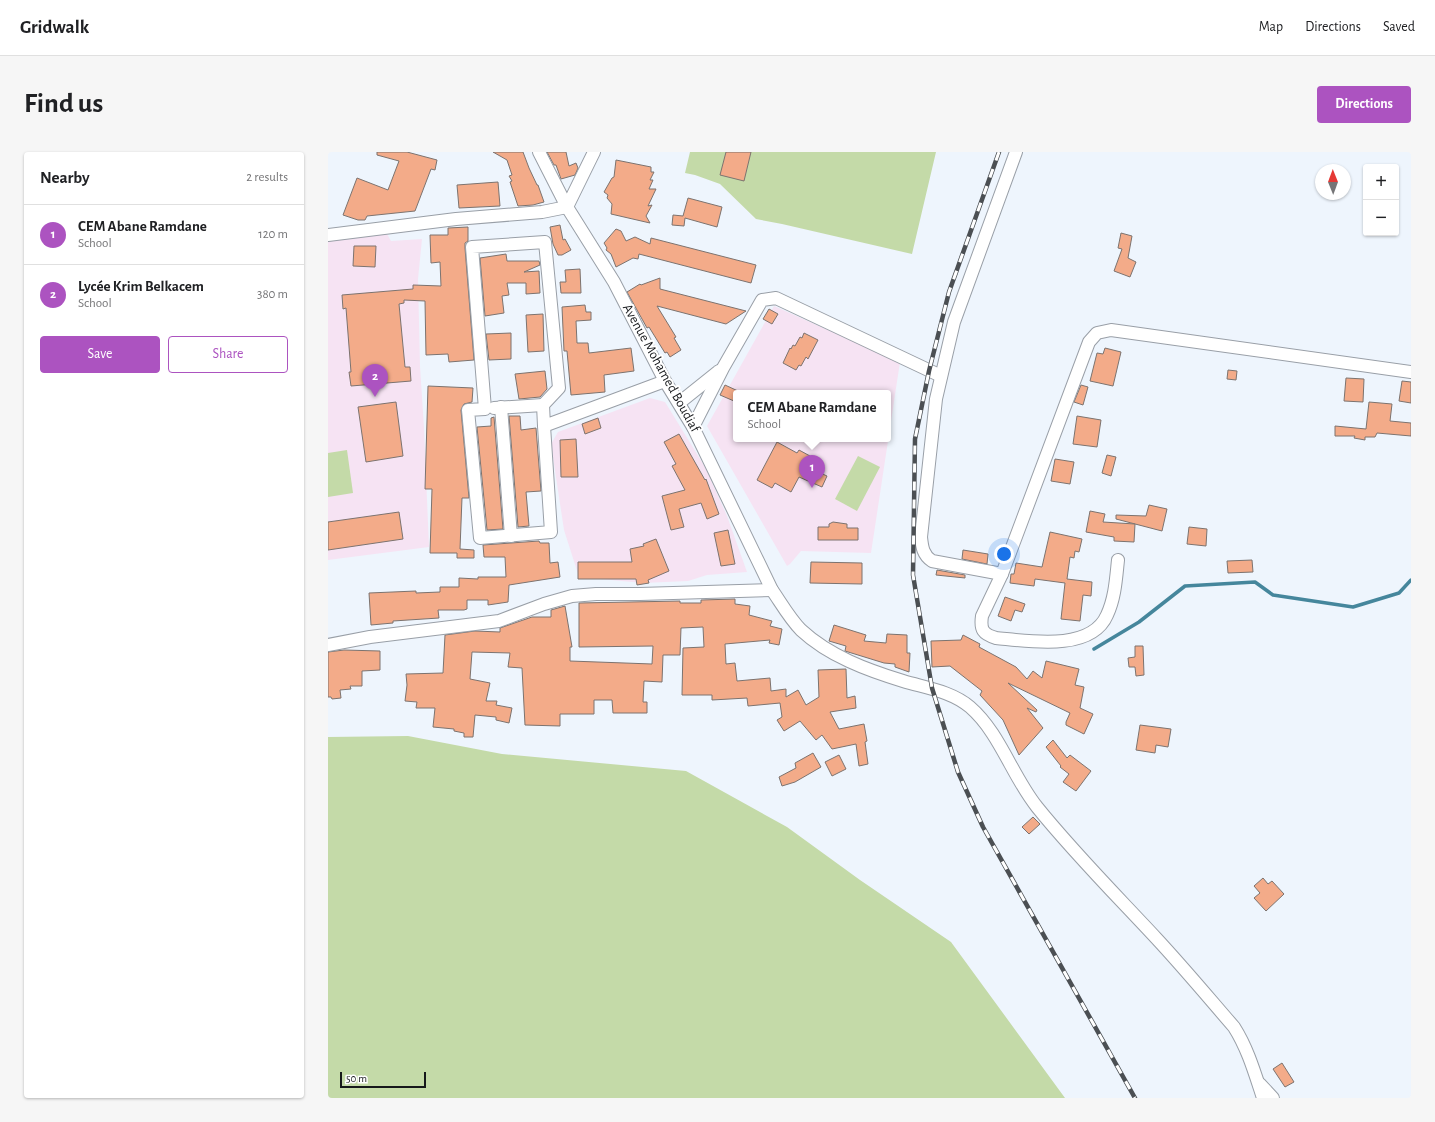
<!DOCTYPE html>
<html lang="en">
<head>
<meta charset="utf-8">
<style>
	:root { --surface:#fff; --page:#f6f6f6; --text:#202124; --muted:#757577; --line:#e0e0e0; --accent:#ac53c0 }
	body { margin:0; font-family:"Alegreya Sans",sans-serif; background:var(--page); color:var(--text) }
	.controls { position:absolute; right:12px; top:12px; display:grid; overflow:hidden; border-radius:4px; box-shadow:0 1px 3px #0004 }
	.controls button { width:36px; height:36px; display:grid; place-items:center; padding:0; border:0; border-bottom:1px solid var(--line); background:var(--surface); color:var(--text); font:20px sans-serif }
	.compass { position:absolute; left:987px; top:12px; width:36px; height:36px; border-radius:50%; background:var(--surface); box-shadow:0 1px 3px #0004; rotate:359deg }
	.scale { position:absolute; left:12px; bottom:10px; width:86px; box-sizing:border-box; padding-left:4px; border:2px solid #16181b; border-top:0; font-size:11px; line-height:14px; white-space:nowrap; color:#16181b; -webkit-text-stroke:3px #fff; paint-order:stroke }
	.you { position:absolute; left:676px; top:402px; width:14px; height:14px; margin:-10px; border:3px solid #fff; border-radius:50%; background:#1a73e8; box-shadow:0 0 0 6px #1a73e833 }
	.badge { display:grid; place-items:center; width:26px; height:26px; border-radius:50%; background:var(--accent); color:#fff; font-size:13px; font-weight:700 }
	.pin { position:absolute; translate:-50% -33px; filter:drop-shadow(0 1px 2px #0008) }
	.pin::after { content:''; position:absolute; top:21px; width:14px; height:12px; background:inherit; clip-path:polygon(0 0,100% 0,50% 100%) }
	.popup { position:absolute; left:405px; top:238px; width:158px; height:52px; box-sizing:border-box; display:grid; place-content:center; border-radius:4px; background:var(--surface); filter:drop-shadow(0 1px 3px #0005); font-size:13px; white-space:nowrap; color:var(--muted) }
	.popup b { font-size:15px; color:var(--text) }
	.popup::after { content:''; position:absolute; left:50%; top:100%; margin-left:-8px; border:8px solid transparent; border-top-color:var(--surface) }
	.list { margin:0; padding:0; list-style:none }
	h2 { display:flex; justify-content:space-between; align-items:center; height:52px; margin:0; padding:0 16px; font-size:17px }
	h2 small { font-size:13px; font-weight:400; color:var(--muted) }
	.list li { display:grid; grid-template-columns:26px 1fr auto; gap:12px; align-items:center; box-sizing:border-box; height:60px; padding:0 16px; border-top:1px solid var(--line) }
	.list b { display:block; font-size:15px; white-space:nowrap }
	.list p { margin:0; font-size:13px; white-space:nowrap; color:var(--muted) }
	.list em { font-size:13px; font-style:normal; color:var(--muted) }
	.actions { display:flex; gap:8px; padding:12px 16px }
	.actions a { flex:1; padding:9px 0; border:1px solid var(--accent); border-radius:4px; text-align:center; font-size:14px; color:var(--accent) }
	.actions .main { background:var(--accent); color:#fff }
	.map { position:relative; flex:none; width:1083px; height:946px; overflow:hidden; border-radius:4px }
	header { display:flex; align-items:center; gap:24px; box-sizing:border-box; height:56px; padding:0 20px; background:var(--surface); border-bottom:1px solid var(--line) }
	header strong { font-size:19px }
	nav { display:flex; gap:22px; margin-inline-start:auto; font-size:14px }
	.intro { display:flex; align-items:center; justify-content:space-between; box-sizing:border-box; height:96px; padding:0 24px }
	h1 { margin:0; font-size:28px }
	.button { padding:10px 18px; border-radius:4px; background:var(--accent); color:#fff; font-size:14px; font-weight:700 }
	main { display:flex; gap:24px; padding:0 24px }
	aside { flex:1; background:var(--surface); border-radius:4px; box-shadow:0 1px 3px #0004 }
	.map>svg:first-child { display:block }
	.education { fill:#f6e3f3; fill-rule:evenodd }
	.green { fill:#c4daa8 }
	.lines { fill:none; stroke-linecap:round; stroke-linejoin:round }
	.stream { stroke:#45869c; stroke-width:3.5 }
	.building { fill:#f3ab89; stroke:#7c736f }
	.minor-casing { stroke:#999fa7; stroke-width:14 }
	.minor { stroke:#fff; stroke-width:12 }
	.rail-casing { stroke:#4b4f53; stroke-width:4.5 }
	.rail { stroke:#fff; stroke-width:3; stroke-dasharray:9; stroke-linecap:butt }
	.labels { text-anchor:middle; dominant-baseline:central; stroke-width:4; stroke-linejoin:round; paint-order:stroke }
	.street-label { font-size:14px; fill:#16181b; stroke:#fff }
</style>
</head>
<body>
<header>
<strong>Gridwalk</strong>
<nav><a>Map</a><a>Directions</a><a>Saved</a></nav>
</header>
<div class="intro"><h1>Find us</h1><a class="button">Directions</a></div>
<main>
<aside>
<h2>Nearby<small>2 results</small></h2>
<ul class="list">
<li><span class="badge">1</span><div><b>CEM Abane Ramdane</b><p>School</p></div><em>120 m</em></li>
<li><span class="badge">2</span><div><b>Lycée Krim Belkacem</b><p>School</p></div><em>380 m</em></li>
</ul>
<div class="actions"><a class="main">Save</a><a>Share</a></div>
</aside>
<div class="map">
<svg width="1083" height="946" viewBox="0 0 1083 946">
	<rect width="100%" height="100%" fill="#eef5fd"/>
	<!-- education -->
	<g class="education">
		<polygon points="59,82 63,89 94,87 90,127 92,214 96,276 101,395 0,408 0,89"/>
		<path d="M 446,154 L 572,210 L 543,401 L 473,399 L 462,412 L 459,414 L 379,274 ZM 408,241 L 560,241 L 560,287 L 408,287 Z"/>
		<polygon points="322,246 337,250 377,315 399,364 419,420 379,423 360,429 315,431 251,425 236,378 223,292 230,280"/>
	</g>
	<!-- green -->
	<g class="green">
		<polygon points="362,0 608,0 584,102 454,72 428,67 392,32 367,23 357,21"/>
		<polygon points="19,298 25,341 0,345 0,301"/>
		<polygon points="530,304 552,315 529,359 507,347"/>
		<polygon points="80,584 174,602 358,619 459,675 532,728 623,790 737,946 0,946 0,585"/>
	</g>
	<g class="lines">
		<!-- stream -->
		<polyline class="stream" points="766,497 811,470 857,434 927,430 945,443 1025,455 1071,441 1083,428"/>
	</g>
	<!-- building -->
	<g class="building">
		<polygon points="49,0 79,0 109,8 107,18 103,17 87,59 39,64 37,68 30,68 15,63 29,26 60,38 71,9 49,3"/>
		<polygon points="165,0 195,0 201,16 209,33 210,33 216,50 205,53 190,54 182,30 184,29 181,24 184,23 179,8"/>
		<polygon points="219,0 238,0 241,14 248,11 250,16 247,23 233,27 228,13 226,13"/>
		<polygon points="398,0 423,0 416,29 392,23"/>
		<polygon points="288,8 323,15 323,20 326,20 322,28 325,28 321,37 328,37 320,54 324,53 318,64 322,71 283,62 284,52 279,46 280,43 276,40 284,26 286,25"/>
		<polygon points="170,30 172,54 131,56 129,33"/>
		<polygon points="360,46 394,55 389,75 357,66 356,74 344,73 345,63 355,64"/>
		<polygon points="232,73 235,88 237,87 243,98 234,103 230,103 225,92 222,75"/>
		<polygon points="140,75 140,89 137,91 137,96 146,208 121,210 120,202 98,203 97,149 76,148 76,151 71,152 77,215 82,215 83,229 23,234 21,220 23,220 18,156 15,157 14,143 85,137 85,133 113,134 112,110 103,111 102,83 120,83 120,76"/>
		<polygon points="288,77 293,79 298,89 307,85 322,92 323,86 428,113 423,131 311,102 310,107 305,106 288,115 283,102 278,98 279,96 276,91"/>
		<polygon points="793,81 804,84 800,106 808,110 802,125 786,119 794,97 790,96"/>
		<polygon points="26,94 48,94 47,115 25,114"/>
		<polygon points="178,102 179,109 211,109 212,113 196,120 211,119 212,141 198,142 198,131 179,131 181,143 174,144 176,161 157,164 152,106"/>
		<polygon points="252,117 253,141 233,141 232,130 238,130 237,118"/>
		<polygon points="332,126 332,137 418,159 398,172 329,154 348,185 346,186 353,198 342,205 339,200 337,201 321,175 319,176 299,140 312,132 313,133"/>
		<polygon points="257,153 258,160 263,160 263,168 248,169 249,191 260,191 261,201 303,196 306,219 276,223 277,240 243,243 239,199 236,199 234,155"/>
		<polygon points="441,157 450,162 444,172 435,167"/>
		<polygon points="215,162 216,199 200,200 198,163"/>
		<polygon points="183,181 183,207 161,208 158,182"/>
		<polygon points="476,181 490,188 480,207 478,205 473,214 471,213 468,218 455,211 462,196 463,197 465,193 467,194 472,185 474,186"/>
		<polygon points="777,196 793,200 785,234 762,229 769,201 775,202"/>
		<polygon points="900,218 909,219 908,228 899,227"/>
		<polygon points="217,219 219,237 212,245 191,247 187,222"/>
		<polygon points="1018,226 1036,227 1035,250 1016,249"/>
		<polygon points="1074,229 1083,230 1083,251 1071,249"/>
		<polygon points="397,233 410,239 408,241 406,249 392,243"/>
		<polygon points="753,233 760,235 755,253 746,250"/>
		<polygon points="100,234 145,236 144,250 136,252 133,258 141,346 134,346 132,397 146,398 146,406 129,406 129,401 102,401 104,337 97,337"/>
		<polygon points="68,250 75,304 38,310 30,255"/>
		<polygon points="1041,250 1064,252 1062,269 1083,271 1083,284 1049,281 1047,285 1037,285 1037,288 1026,286 1027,284 1007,284 1007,274 1038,277"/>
		<polygon points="181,264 192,264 193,278 208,276 213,339 198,340 201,374 190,375"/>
		<polygon points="749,264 773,268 769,295 745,292"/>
		<polygon points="166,265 175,377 159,378 149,275 163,274 163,266"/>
		<polygon points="270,266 273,276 257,282 254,272"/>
		<polygon points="351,282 377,328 378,327 391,362 379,367 373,351 351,357 356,375 343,378 334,344 357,338 344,314 348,312 336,290"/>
		<polygon points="248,287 250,325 233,325 232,288"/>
		<polygon points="449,290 469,301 471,298 482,304 477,314 499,324 494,335 471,325 463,340 447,331 444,336 429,328"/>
		<polygon points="779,303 788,305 783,324 774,321"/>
		<polygon points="727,307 746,310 742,332 723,329"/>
		<polygon points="821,353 839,357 834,379 788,367 788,363 818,364"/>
		<polygon points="762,359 777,362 775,370 807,372 806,390 786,389 786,385 758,380"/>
		<polygon points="71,360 75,387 0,398 0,370"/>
		<polygon points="505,370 519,372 519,376 530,376 530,388 490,388 490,375 501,375 501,372"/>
		<polygon points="861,375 879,377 878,394 859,392"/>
		<polygon points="400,378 407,412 393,414 386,381"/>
		<polygon points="722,380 754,387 751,400 747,399 746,406 742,405 739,427 764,430 763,444 755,443 752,469 733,467 737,431 707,427 706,434 682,431 683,422 686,422 688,411 714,415"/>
		<polygon points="328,387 341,419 320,428 321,431 309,433 308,427 250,427 250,410 304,410 302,397 316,394 315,392"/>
		<polygon points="211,389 212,391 221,391 222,411 230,410 232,425 181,433 180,450 160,453 160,448 139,448 139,457 136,458 110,458 111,466 65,469 65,471 43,473 41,441 88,439 88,441 112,440 112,435 131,435 131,426 150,427 150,425 178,425 177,405 156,405 155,393"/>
		<polygon points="635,398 660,402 659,412 634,407"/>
		<polygon points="924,408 925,420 900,421 899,409"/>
		<polygon points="483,410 534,411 534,432 482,431"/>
		<polygon points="609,418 637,423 637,426 608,423"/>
		<polygon points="677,445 697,452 694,460 687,458 683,469 670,464"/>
		<polygon points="407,447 407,452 422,454 421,463 444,469 442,474 454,477 451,493 441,491 442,488 397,492 398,512 407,511 409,529 442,526 443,539 458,537 458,545 470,538 478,553 491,545 490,518 518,517 519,546 527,544 528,556 502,560 511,577 536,572 539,589 537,590 540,612 531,614 528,592 504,597 494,583 488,588 472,569 456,579 449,568 454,565 452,551 420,554 419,546 384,548 384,543 354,543 355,496 376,495 375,475 353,476 352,503 335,503 334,530 316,529 315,550 319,550 319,561 285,561 284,548 266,548 266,562 232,562 232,574 197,573 194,516 180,515 182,501 144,500 142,527 162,531 158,549 169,549 168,553 184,556 181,571 168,568 168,565 147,563 145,585 136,585 136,581 126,579 126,577 105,575 107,556 88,556 89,550 77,549 79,533 78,522 115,521 117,483 147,479 172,480 172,476 204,465 223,465 223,458 237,454 244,495 242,495 242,509 324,512 325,494 251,495 251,451 352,449 352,451 373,451 373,448"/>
		<polygon points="506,473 538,483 536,489 558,491 559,482 579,483 579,501 582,501 581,520 567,515 567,512 556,511 517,499 518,494 501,489"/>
		<polygon points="635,483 652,492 651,495 688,515 699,527 705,519 714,526 718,509 751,517 747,533 756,535 752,556 765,562 756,582 738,573 738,570 742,561 680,531 709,558 708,560 699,556 715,576 691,603 675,568 652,543 654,539 622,514 604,515 603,489 633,488"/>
		<polygon points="807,494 815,494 816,523 808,524 807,515 801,515 800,506 807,505"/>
		<polygon points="16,498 52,499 52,518 34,519 34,534 22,534 23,537 12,538 13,546 4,547 3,545 0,545 0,500"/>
		<polygon points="812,573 843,577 840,595 828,593 827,601 808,598"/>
		<polygon points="725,588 739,606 742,603 763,619 748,639 735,630 741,622 732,615 733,614 718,595"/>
		<polygon points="485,601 493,615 467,630 454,634 451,625 468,616 467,611"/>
		<polygon points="511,603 518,617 504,624 497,610"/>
		<polygon points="705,665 712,672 701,682 694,675"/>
		<polygon points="935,726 940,732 944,729 956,742 938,759 926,746 932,741 926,734"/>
		<polygon points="954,911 966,930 957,935 945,917"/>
	</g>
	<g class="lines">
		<defs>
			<g id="minor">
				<path d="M 211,0 L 239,55 L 286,130 L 337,229 L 365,275 L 444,438 C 453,451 462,467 473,478 C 501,504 539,518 575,529 C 598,536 623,539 642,555 C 672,581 684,624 709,655 C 746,701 788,743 828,786 C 855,815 880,845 906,875 C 920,897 927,922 935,946"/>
				<polyline points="0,83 128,67 214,60 239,55 266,0"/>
				<polyline points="351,251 391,219"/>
				<polyline points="173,255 183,384"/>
				<polyline points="166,256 215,253"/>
				<polyline points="216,274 215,253 231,236 217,90 144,95 157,257 140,258 152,386 223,380 216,274 337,229"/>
				<polyline points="365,275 395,216 434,148 448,146 613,224"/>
				<path d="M 790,408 C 788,427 787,446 779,463 C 763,500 700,489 668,486 C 655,482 652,478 654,464 L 674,422 L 761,190 L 769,181 L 783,178 L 1083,220"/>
				<path d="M 674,422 L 604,409 C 595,403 594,395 593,385 L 608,247 L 626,170 L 688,0"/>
				<polyline points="0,493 42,485 171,469 216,452 244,444 268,442 312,442 444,438"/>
				<polyline points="932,932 945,946"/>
			</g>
		</defs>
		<!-- minor casing -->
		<use href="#minor" class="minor-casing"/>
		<!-- minor -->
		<use href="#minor" class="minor"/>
		<defs>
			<polyline id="rail" points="671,0 621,140 601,219 587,287 585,423 604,536 630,620 655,675 807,946"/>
		</defs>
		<!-- rail casing -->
		<use href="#rail" class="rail-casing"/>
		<!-- rail -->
		<use href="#rail" class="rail"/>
	</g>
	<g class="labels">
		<!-- street labels -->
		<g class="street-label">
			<text transform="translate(333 216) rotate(61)">Avenue Mohamed Boudiaf</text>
		</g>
	</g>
</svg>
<div class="controls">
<button>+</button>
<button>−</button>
</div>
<svg class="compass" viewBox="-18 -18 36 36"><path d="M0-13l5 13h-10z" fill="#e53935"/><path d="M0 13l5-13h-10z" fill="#757577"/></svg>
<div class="scale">50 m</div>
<div class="you"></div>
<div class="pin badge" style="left:484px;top:336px">1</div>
<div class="popup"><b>CEM Abane Ramdane</b>School</div>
<div class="pin badge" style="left:47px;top:245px">2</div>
</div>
</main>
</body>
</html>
